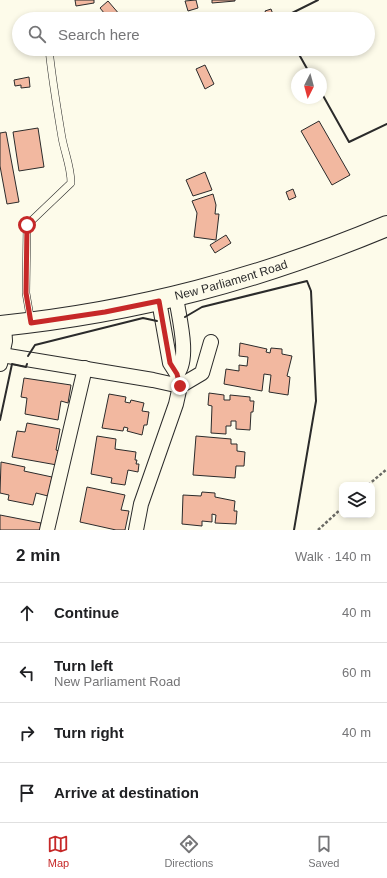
<!DOCTYPE html>
<html lang="en">
<head>
<meta charset="utf-8">
<style>
	:root { --surface:#fff; --page:#f2f2f2; --text:#202124; --muted:#757577; --line:#e0e0e0; --accent:#c62828 }
	body { margin:0; font-family:Helvetica,sans-serif; background:var(--page); color:var(--text) }
	.controls { position:absolute; right:12px; bottom:12px; display:grid; overflow:hidden; border-radius:8px; box-shadow:0 2px 6px #0003 }
	.controls button { width:36px; height:36px; display:grid; place-items:center; padding:0; border:0; border-bottom:1px solid var(--line); background:var(--surface); color:var(--text); font:20px sans-serif }
	.compass { position:absolute; left:291px; top:68px; width:36px; height:36px; border-radius:50%; background:var(--surface); box-shadow:0 2px 6px #0003; rotate:186deg }
	.stop { position:absolute; width:12px; height:12px; margin:-9px; border:3px solid #c62828; border-radius:50%; background:#fff }
	.stop.end { background:#c62828; border-color:#fff; box-shadow:0 1px 4px #0008 }
	.list { margin:0; padding:0; list-style:none }
	h2 { display:flex; justify-content:space-between; align-items:center; height:52px; margin:0; padding:0 16px; font-size:17px }
	h2 small { font-size:13px; font-weight:400; color:var(--muted) }
	.list li { display:grid; grid-template-columns:26px 1fr auto; gap:12px; align-items:center; box-sizing:border-box; height:60px; padding:0 16px; border-top:1px solid var(--line) }
	.list b { display:block; font-size:15px; white-space:nowrap }
	.list p { margin:0; font-size:13px; white-space:nowrap; color:var(--muted) }
	.list em { font-size:13px; font-style:normal; color:var(--muted) }
	.icon { flex:none; width:22px; height:22px; fill:none; stroke:currentColor; stroke-width:2; stroke-linecap:round; stroke-linejoin:round }
	.map { position:relative; flex:none; width:387px; height:530px; overflow:hidden }
	.search { position:absolute; background:var(--surface); box-shadow:0 2px 6px #0003; left:12px; right:12px; top:12px; height:44px; display:flex; align-items:center; gap:10px; box-sizing:border-box; padding:0 14px; border-radius:22px; color:var(--muted); font-size:15px }
	.sheet { height:292px; background:var(--surface) }
	nav { display:flex; justify-content:space-around; align-items:center; box-sizing:border-box; height:56px; border-top:1px solid var(--line); background:var(--surface); font-size:11px; color:var(--muted) }
	nav a { display:grid; justify-items:center; gap:2px }
	nav .on { color:var(--accent) }
	.map>svg:first-child { display:block }
	.building { fill:#f2b8a0; stroke:#2b2b2b }
	.lines { fill:none; stroke-linecap:round; stroke-linejoin:round }
	.lane-casing { stroke:#2b2b2b; stroke-width:8 }
	.street-casing { stroke:#2b2b2b; stroke-width:16 }
	.secondary-casing { stroke:#2b2b2b; stroke-width:22 }
	.path { stroke:#6a6964; stroke-width:2.5; stroke-dasharray:3 2; stroke-linecap:butt }
	.lane { stroke:#fdfbea; stroke-width:7 }
	.street { stroke:#fdfbea; stroke-width:14 }
	.secondary { stroke:#fdfbea; stroke-width:20 }
	.wall { stroke:#2b2b2b; stroke-width:2 }
	.route { stroke:#c62828; stroke-width:5 }
	.labels { text-anchor:middle; dominant-baseline:central; stroke-width:3; stroke-linejoin:round; paint-order:stroke }
	.street-label { font-size:12px; fill:#2b2b2b; stroke:#fdfbea }
</style>
</head>
<body>
<div class="map">
<svg width="387" height="530" viewBox="0 0 387 530">
	<rect width="100%" height="100%" fill="#fdfbea"/>
	<!-- building -->
	<g class="building">
		<polygon points="75,0 94,0 94,3 76,6"/>
		<polygon points="196,0 198,8 188,11 185,1"/>
		<polygon points="212,0 235,0 235,1 212,3"/>
		<polygon points="108,1 120,15 115,19 109,19 100,8"/>
		<polygon points="271,9 274,17 268,19 265,11"/>
		<polygon points="93,12 100,19 68,19 90,15"/>
		<polygon points="128,49 166,49 129,54"/>
		<polygon points="205,65 214,84 205,89 196,69"/>
		<polygon points="29,77 30,87 21,88 21,85 15,86 14,80"/>
		<polygon points="319,121 350,175 332,185 301,131"/>
		<polygon points="38,128 44,167 19,171 13,132"/>
		<polygon points="6,132 19,202 7,204 0,166 0,133"/>
		<polygon points="205,172 212,190 193,196 186,180"/>
		<polygon points="293,189 296,197 289,200 286,192"/>
		<polygon points="213,194 216,205 215,214 219,214 216,240 194,237 197,213 192,201"/>
		<polygon points="226,235 231,243 215,253 210,245"/>
		<polygon points="240,343 267,349 266,352 270,353 271,348 282,349 282,354 292,356 287,376 290,377 288,395 269,392 271,375 264,374 262,391 224,384 226,369 239,371 239,365 247,366 248,357 239,356"/>
		<polygon points="24,378 71,385 68,403 61,401 58,420 25,414 27,398 21,397"/>
		<polygon points="209,393 224,395 224,400 230,400 230,395 250,397 250,401 254,401 253,412 251,412 250,430 236,429 236,421 231,421 231,426 226,426 226,434 211,433 212,406 208,405"/>
		<polygon points="109,394 126,397 125,402 130,403 131,400 144,403 142,411 149,412 147,425 144,425 142,435 127,431 128,428 124,427 123,431 102,428"/>
		<polygon points="27,423 60,429 56,450 59,451 57,465 12,457 17,431 25,432"/>
		<polygon points="97,436 116,439 115,449 136,452 135,460 137,460 136,464 139,464 138,472 128,470 125,485 111,483 112,478 91,474"/>
		<polygon points="196,436 231,439 231,444 237,444 237,451 245,452 244,466 236,466 235,478 193,475"/>
		<polygon points="1,462 25,467 24,471 52,477 48,496 36,493 33,505 8,500 9,495 0,493"/>
		<polygon points="87,487 125,495 121,510 129,511 125,530 116,530 80,522"/>
		<polygon points="202,492 215,493 215,497 235,501 234,511 237,511 236,524 215,523 216,515 212,514 212,522 202,521 202,526 182,524 183,495 201,496"/>
		<polygon points="0,515 41,523 40,530 0,530"/>
	</g>
	<g class="lines">
		<defs>
			<path id="lane" d="M 31,322 L 26,293 L 27,225 L 71,183 C 71,167 65,154 62,138 C 57,108 52,79 49,49"/>
			<g id="street">
				<path d="M 176,297 C 179,318 190,358 177,374"/>
				<polyline points="2,355 153,380 180,386 202,373 211,342"/>
				<polyline points="0,364 5,341 4,325"/>
				<polyline points="47,530 85,368"/>
				<polyline points="136,530 141,504 176,404 180,386 177,374 170,363 159,301"/>
			</g>
			<g id="secondary">
				<path id="s1" d="M 0,326 C 137,312 260,279 387,226"/>
			</g>
		</defs>
		<!-- lane casing -->
		<use href="#lane" class="lane-casing"/>
		<!-- street casing -->
		<use href="#street" class="street-casing"/>
		<!-- secondary casing -->
		<use href="#secondary" class="secondary-casing"/>
		<!-- path -->
		<g class="path">
			<polyline points="368,485 387,469"/>
			<polyline points="318,530 342,508"/>
		</g>
		<!-- lane -->
		<use href="#lane" class="lane"/>
		<!-- street -->
		<use href="#street" class="street"/>
		<!-- secondary -->
		<use href="#secondary" class="secondary"/>
		<!-- wall -->
		<g class="wall">
			<polyline points="282,19 282,18 318,0"/>
			<polyline points="296,49 310,74"/>
			<polyline points="321,92 349,142 387,124"/>
			<polyline points="185,317 202,307 307,281 311,291 316,401 294,530"/>
			<polyline points="28,356 35,345 143,318 157,321"/>
			<polyline points="0,420 12,364 26,367 27,364"/>
		</g>
	</g>
	<g class="lines">
		<!-- route -->
		<polyline class="route" points="27,225 26,293 31,323 105,312 159,301 170,363 177,374 180,386"/>
	</g>
	<g class="labels">
		<!-- street labels -->
		<g class="street-label">
			<text stroke="none"><textPath href="#s1" startOffset="236">New Parliament Road</textPath></text>
		</g>
	</g>
</svg>
<div class="controls">
<button><svg class="icon" aria-label="layers" viewBox="0 0 24 24"><path d="M12 4l9 5-9 5-9-5zM3 14l9 5 9-5"/></svg></button>
</div>
<svg class="compass" viewBox="-18 -18 36 36"><path d="M0-13l5 13h-10z" fill="#e53935"/><path d="M0 13l5-13h-10z" fill="#757577"/></svg>
<div class="stop" style="left:27px;top:225px"></div>
<div class="stop end" style="left:180px;top:386px"></div>
<div class="search"><svg class="icon" aria-label="search" viewBox="0 0 24 24"><circle cx="10" cy="10" r="6"/><path d="M15 15l6 6"/></svg>Search here</div>
</div>
<section class="sheet">
<h2>2 min<small>Walk · 140 m</small></h2>
<ul class="list">
<li><svg class="icon" aria-label="ahead" viewBox="0 0 24 24"><path d="M12 20V5M6 11l6-6 6 6"/></svg><div><b>Continue</b></div><em>40 m</em></li>
<li><svg class="icon" aria-label="left" viewBox="0 0 24 24"><path d="M17 20v-9H6M10 6l-5 5 5 5"/></svg><div><b>Turn left</b><p>New Parliament Road</p></div><em>60 m</em></li>
<li><svg class="icon" aria-label="right" viewBox="0 0 24 24"><path d="M7 20v-9h11M14 6l5 5-5 5"/></svg><div><b>Turn right</b></div><em>40 m</em></li>
<li><svg class="icon" aria-label="arrive" viewBox="0 0 24 24"><path d="M6 21V4h12l-3 4 3 4H6"/></svg><div><b>Arrive at destination</b></div></li>
</ul>
</section>
<nav>
<a class="on"><svg class="icon" aria-label="map" viewBox="0 0 24 24"><path d="M3 6l6-2 6 2 6-2v14l-6 2-6-2-6 2zM9 4v14M15 6v14"/></svg>Map</a>
<a><svg class="icon" aria-label="directions" viewBox="0 0 24 24"><path d="M12 3l9 9-9 9-9-9zM9 14v-3h6M13 9l2 2-2 2"/></svg>Directions</a>
<a><svg class="icon" aria-label="saved" viewBox="0 0 24 24"><path d="M7 4h10v16l-5-4-5 4z"/></svg>Saved</a>
</nav>
</body>
</html>
